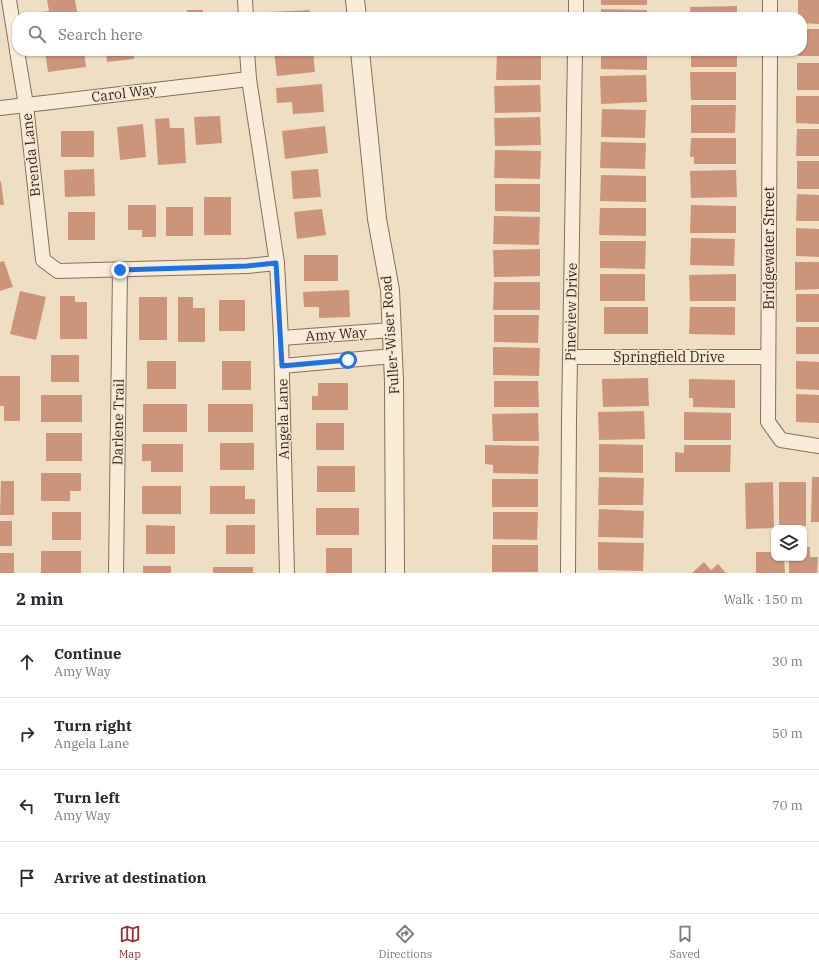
<!DOCTYPE html>
<html lang="en">
<head>
<meta charset="utf-8">
<style>
	:root { --surface:#fff; --page:#f2f2f3; --text:#2b2b33; --muted:#7c7c81; --line:#e1e1e2; --accent:#982b35 }
	body { margin:0; font-family:"IBM Plex Serif",serif; background:var(--page); color:var(--text) }
	.controls { position:absolute; right:12px; bottom:12px; display:grid; overflow:hidden; border-radius:8px; box-shadow:0 1px 3px #0004 }
	.controls button { width:36px; height:36px; display:grid; place-items:center; padding:0; border:0; border-bottom:1px solid var(--line); background:var(--surface); color:var(--text); font:20px sans-serif }
	.stop { position:absolute; width:12px; height:12px; margin:-9px; border:3px solid #1a73e8; border-radius:50%; background:#fff }
	.stop.end { background:#1a73e8; border-color:#fff; box-shadow:0 1px 4px #0008 }
	.list { margin:0; padding:0; list-style:none }
	h2 { display:flex; justify-content:space-between; align-items:center; height:52px; margin:0; padding:0 16px; font-size:17px }
	h2 small { font-size:13px; font-weight:400; color:var(--muted) }
	.list li { display:grid; grid-template-columns:26px 1fr auto; gap:12px; align-items:center; box-sizing:border-box; height:72px; padding:0 16px; border-top:1px solid var(--line) }
	.list b { display:block; font-size:15px; white-space:nowrap }
	.list p { margin:0; font-size:13px; white-space:nowrap; color:var(--muted) }
	.list em { font-size:13px; font-style:normal; color:var(--muted) }
	.icon { flex:none; width:22px; height:22px; fill:none; stroke:currentColor; stroke-width:2; stroke-linecap:round; stroke-linejoin:round }
	.map { position:relative; flex:none; width:819px; height:573px; overflow:hidden }
	.search { position:absolute; background:var(--surface); box-shadow:0 1px 3px #0004; left:12px; right:12px; top:12px; height:44px; display:flex; align-items:center; gap:10px; box-sizing:border-box; padding:0 14px; border-radius:16px; color:var(--muted); font-size:15px }
	.sheet { height:340px; background:var(--surface) }
	nav { display:flex; justify-content:space-around; align-items:center; box-sizing:border-box; height:56px; border-top:1px solid var(--line); background:var(--surface); font-size:11px; color:var(--muted) }
	nav a { display:grid; justify-items:center; gap:2px }
	nav .on { color:var(--accent) }
	.map>svg:first-child { display:block }
	.building { fill:#cc957b }
	.lines { fill:none; stroke-linecap:round; stroke-linejoin:round }
	.minor-casing { stroke:#896f5b; stroke-width:16 }
	.tertiary-casing { stroke:#896f5b; stroke-width:20 }
	.minor { stroke:#f9ecd8; stroke-width:14 }
	.tertiary { stroke:#f9ecd8; stroke-width:18 }
	.route { stroke:#1a73e8; stroke-width:5 }
	.labels { text-anchor:middle; dominant-baseline:central; stroke-width:3; stroke-linejoin:round; paint-order:stroke }
	.street-label { font-size:14px; fill:#39291f; stroke:#f5e9d4 }
</style>
</head>
<body>
<div class="map">
<svg width="819" height="573" viewBox="0 0 819 573">
	<rect width="100%" height="100%" fill="#eedec4"/>
	<!-- building -->
	<g class="building">
		<polygon points="47,0 75,0 78,17 36,17 36,13 49,11"/>
		<rect x="601" y="0" width="46" height="5"/>
		<polygon points="798,0 819,0 819,24 802,23 802,17 798,17"/>
		<polygon points="737,6 737,17 691,17 690,7"/>
		<polygon points="601,9 647,10 647,17 601,17"/>
		<polygon points="187,10 203,10 203,17 188,17"/>
		<polygon points="310,10 310,17 271,17 271,12"/>
		<polygon points="802,29 819,29 819,56 798,56 798,51 802,51"/>
		<polygon points="45,51 84,51 86,67 48,72"/>
		<polygon points="106,51 133,51 134,59 107,62"/>
		<rect x="148" y="51" width="28" height="3"/>
		<polygon points="274,51 313,51 315,72 277,76"/>
		<polygon points="601,51 647,51 647,70 601,69"/>
		<rect x="691" y="51" width="46" height="16"/>
		<polygon points="497,52 541,53 541,80 496,80"/>
		<rect x="797" y="63" width="22" height="27"/>
		<polygon points="690,72 736,72 736,100 691,100"/>
		<polygon points="646,75 647,102 601,104 600,76"/>
		<polygon points="322,84 324,112 293,114 292,102 277,103 276,88"/>
		<polygon points="540,85 541,112 495,113 494,86"/>
		<polygon points="796,96 819,96 819,124 796,123"/>
		<polygon points="691,105 736,105 735,133 691,133"/>
		<polygon points="602,109 646,110 645,138 601,137"/>
		<polygon points="220,116 222,143 196,145 194,117"/>
		<polygon points="540,117 541,145 495,146 494,118"/>
		<polygon points="169,118 170,128 184,128 186,163 158,165 155,119"/>
		<polygon points="143,124 146,157 120,160 117,127"/>
		<polygon points="325,126 328,153 285,159 282,131"/>
		<polygon points="797,129 819,129 819,156 796,156"/>
		<rect x="61" y="131" width="33" height="26"/>
		<polygon points="691,138 736,138 736,164 694,164 694,157 690,157"/>
		<polygon points="601,142 646,143 645,169 600,168"/>
		<polygon points="495,150 541,151 540,179 494,178"/>
		<rect x="797" y="161" width="22" height="28"/>
		<polygon points="94,169 95,196 65,197 64,170"/>
		<polygon points="318,169 321,197 293,199 291,171"/>
		<polygon points="736,170 737,197 691,198 690,171"/>
		<polygon points="601,175 646,176 646,202 600,201"/>
		<polygon points="1,181 4,205 0,205 0,182"/>
		<polygon points="495,184 540,184 540,212 495,211"/>
		<polygon points="797,194 819,195 819,221 796,221"/>
		<rect x="204" y="197" width="27" height="38"/>
		<polygon points="128,205 156,205 156,237 142,237 142,230 128,230"/>
		<polygon points="691,205 736,206 736,233 690,233"/>
		<rect x="166" y="207" width="27" height="29"/>
		<polygon points="600,208 646,208 646,236 599,235"/>
		<polygon points="322,209 326,235 297,239 294,212"/>
		<rect x="68" y="212" width="27" height="28"/>
		<polygon points="494,216 540,217 539,245 493,244"/>
		<polygon points="796,228 819,229 819,257 796,256"/>
		<polygon points="691,238 735,239 734,266 690,265"/>
		<polygon points="600,241 646,241 645,269 600,268"/>
		<polygon points="540,249 540,276 494,277 493,250"/>
		<rect x="304" y="255" width="34" height="26"/>
		<polygon points="4,261 13,287 0,291 0,262"/>
		<polygon points="795,262 819,262 819,289 795,290"/>
		<rect x="600" y="274" width="45" height="27"/>
		<polygon points="736,274 736,301 690,301 689,275"/>
		<polygon points="494,282 540,282 540,310 493,310"/>
		<polygon points="349,290 350,317 319,318 319,307 304,307 303,292"/>
		<polygon points="20,291 46,297 36,340 10,334"/>
		<rect x="796" y="294" width="23" height="28"/>
		<polygon points="60,296 75,296 75,302 87,302 87,339 60,339"/>
		<rect x="139" y="297" width="28" height="43"/>
		<polygon points="178,297 193,297 193,308 205,308 205,342 178,342"/>
		<rect x="219" y="300" width="26" height="31"/>
		<rect x="604" y="307" width="44" height="27"/>
		<polygon points="690,307 735,307 735,335 689,334"/>
		<polygon points="494,315 539,315 538,343 494,342"/>
		<rect x="796" y="327" width="23" height="27"/>
		<polygon points="493,347 540,348 539,376 493,375"/>
		<rect x="51" y="355" width="28" height="27"/>
		<rect x="147" y="361" width="29" height="28"/>
		<rect x="222" y="361" width="29" height="29"/>
		<polygon points="796,361 819,362 819,390 796,389"/>
		<polygon points="0,376 20,376 20,421 4,421 4,406 0,406"/>
		<polygon points="648,378 649,406 603,407 602,379"/>
		<polygon points="689,379 735,380 735,408 693,407 693,398 689,398"/>
		<polygon points="494,381 538,381 539,407 494,407"/>
		<polygon points="318,383 348,383 348,410 312,410 312,396 318,396"/>
		<polygon points="796,394 819,395 819,423 796,422"/>
		<rect x="41" y="395" width="41" height="27"/>
		<rect x="143" y="404" width="44" height="28"/>
		<rect x="208" y="404" width="45" height="28"/>
		<polygon points="644,411 645,439 599,440 598,412"/>
		<polygon points="684,412 731,413 731,440 684,440"/>
		<polygon points="538,413 539,441 493,441 492,414"/>
		<rect x="316" y="423" width="28" height="27"/>
		<rect x="46" y="433" width="36" height="28"/>
		<rect x="220" y="443" width="34" height="27"/>
		<polygon points="142,444 183,444 183,472 151,472 151,461 142,461"/>
		<polygon points="599,444 643,445 643,473 599,472"/>
		<polygon points="485,445 539,446 538,474 493,473 493,465 485,464"/>
		<polygon points="684,445 731,445 730,472 675,472 675,452 684,453"/>
		<rect x="317" y="466" width="38" height="26"/>
		<polygon points="41,473 81,473 81,491 70,491 70,501 41,501"/>
		<polygon points="599,477 644,478 643,505 598,505"/>
		<polygon points="812,477 819,477 819,522 811,522"/>
		<rect x="492" y="479" width="46" height="28"/>
		<polygon points="1,481 14,481 14,515 0,515"/>
		<polygon points="773,482 774,528 746,529 745,483"/>
		<rect x="779" y="482" width="27" height="44"/>
		<rect x="142" y="486" width="39" height="28"/>
		<polygon points="210,486 245,486 245,499 255,499 255,514 210,514"/>
		<rect x="316" y="508" width="43" height="27"/>
		<polygon points="599,509 644,511 643,538 598,537"/>
		<rect x="52" y="512" width="29" height="28"/>
		<polygon points="493,512 538,512 537,540 493,539"/>
		<rect x="0" y="521" width="12" height="25"/>
		<polygon points="146,525 175,526 175,554 146,554"/>
		<rect x="226" y="525" width="29" height="29"/>
		<polygon points="598,542 644,543 643,571 598,570"/>
		<rect x="492" y="545" width="46" height="27"/>
		<polygon points="804,547 810,547 810,557 818,557 817,573 789,573 789,558 804,558"/>
		<rect x="326" y="548" width="26" height="25"/>
		<rect x="41" y="551" width="40" height="22"/>
		<polygon points="756,552 774,552 774,558 784,558 785,573 756,573"/>
		<rect x="0" y="553" width="14" height="20"/>
		<polygon points="704,562 711,570 718,564 726,573 692,573"/>
		<rect x="143" y="566" width="28" height="7"/>
		<rect x="213" y="567" width="40" height="6"/>
	</g>
	<g class="lines">
		<defs>
			<g id="minor">
				<polyline points="9,0 17,50"/>
				<polyline points="245,0 246,17"/>
				<polyline points="576,17 576,0"/>
				<polyline points="770,17 770,0"/>
				<polyline points="17,51 26,105 43,260 58,271 247,266 277,263"/>
				<polyline points="247,51 249,79 277,263 281,338 287,573"/>
				<polyline points="770,51 768,422 781,440 819,446"/>
				<polyline points="0,108 249,79"/>
				<polyline points="281,338 392,330"/>
				<polyline points="570,357 768,357"/>
				<polyline points="282,366 393,356"/>
				<polyline points="116,573 120,271"/>
				<polyline points="568,573 569,421 575,51"/>
			</g>
			<g id="tertiary">
				<polyline points="355,0 357,17"/>
				<polyline points="360,51 377,219 390,290 394,381 395,573"/>
			</g>
		</defs>
		<!-- minor casing -->
		<use href="#minor" class="minor-casing"/>
		<!-- tertiary casing -->
		<use href="#tertiary" class="tertiary-casing"/>
		<!-- minor -->
		<use href="#minor" class="minor"/>
		<!-- tertiary -->
		<use href="#tertiary" class="tertiary"/>
	</g>
	<g class="lines">
		<!-- route -->
		<polyline class="route" points="120,270 247,266 276,263 282,366 348,360"/>
	</g>
	<g class="labels">
		<!-- street labels -->
		<g class="street-label">
			<text transform="translate(124 93) rotate(-7)">Carol Way</text>
			<text transform="translate(31 155) rotate(-96)">Brenda Lane</text>
			<text transform="translate(769 248) rotate(-90)">Bridgewater Street</text>
			<text transform="translate(571 312) rotate(-89)">Pineview Drive</text>
			<text transform="translate(336 334) rotate(-4)">Amy Way</text>
			<text transform="translate(390 335) rotate(-94)">Fuller-Wiser Road</text>
			<text x="669" y="357">Springfield Drive</text>
			<text transform="translate(283 419) rotate(-91)">Angela Lane</text>
			<text transform="translate(118 422) rotate(-89)">Darlene Trail</text>
		</g>
	</g>
</svg>
<div class="controls">
<button><svg class="icon" aria-label="layers" viewBox="0 0 24 24"><path d="M12 4l9 5-9 5-9-5zM3 14l9 5 9-5"/></svg></button>
</div>
<div class="stop" style="left:348px;top:360px"></div>
<div class="stop end" style="left:120px;top:270px"></div>
<div class="search"><svg class="icon" aria-label="search" viewBox="0 0 24 24"><circle cx="10" cy="10" r="6"/><path d="M15 15l6 6"/></svg>Search here</div>
</div>
<section class="sheet">
<h2>2 min<small>Walk · 150 m</small></h2>
<ul class="list">
<li><svg class="icon" aria-label="ahead" viewBox="0 0 24 24"><path d="M12 20V5M6 11l6-6 6 6"/></svg><div><b>Continue</b><p>Amy Way</p></div><em>30 m</em></li>
<li><svg class="icon" aria-label="right" viewBox="0 0 24 24"><path d="M7 20v-9h11M14 6l5 5-5 5"/></svg><div><b>Turn right</b><p>Angela Lane</p></div><em>50 m</em></li>
<li><svg class="icon" aria-label="left" viewBox="0 0 24 24"><path d="M17 20v-9H6M10 6l-5 5 5 5"/></svg><div><b>Turn left</b><p>Amy Way</p></div><em>70 m</em></li>
<li><svg class="icon" aria-label="arrive" viewBox="0 0 24 24"><path d="M6 21V4h12l-3 4 3 4H6"/></svg><div><b>Arrive at destination</b></div></li>
</ul>
</section>
<nav>
<a class="on"><svg class="icon" aria-label="map" viewBox="0 0 24 24"><path d="M3 6l6-2 6 2 6-2v14l-6 2-6-2-6 2zM9 4v14M15 6v14"/></svg>Map</a>
<a><svg class="icon" aria-label="directions" viewBox="0 0 24 24"><path d="M12 3l9 9-9 9-9-9zM9 14v-3h6M13 9l2 2-2 2"/></svg>Directions</a>
<a><svg class="icon" aria-label="saved" viewBox="0 0 24 24"><path d="M7 4h10v16l-5-4-5 4z"/></svg>Saved</a>
</nav>
</body>
</html>
